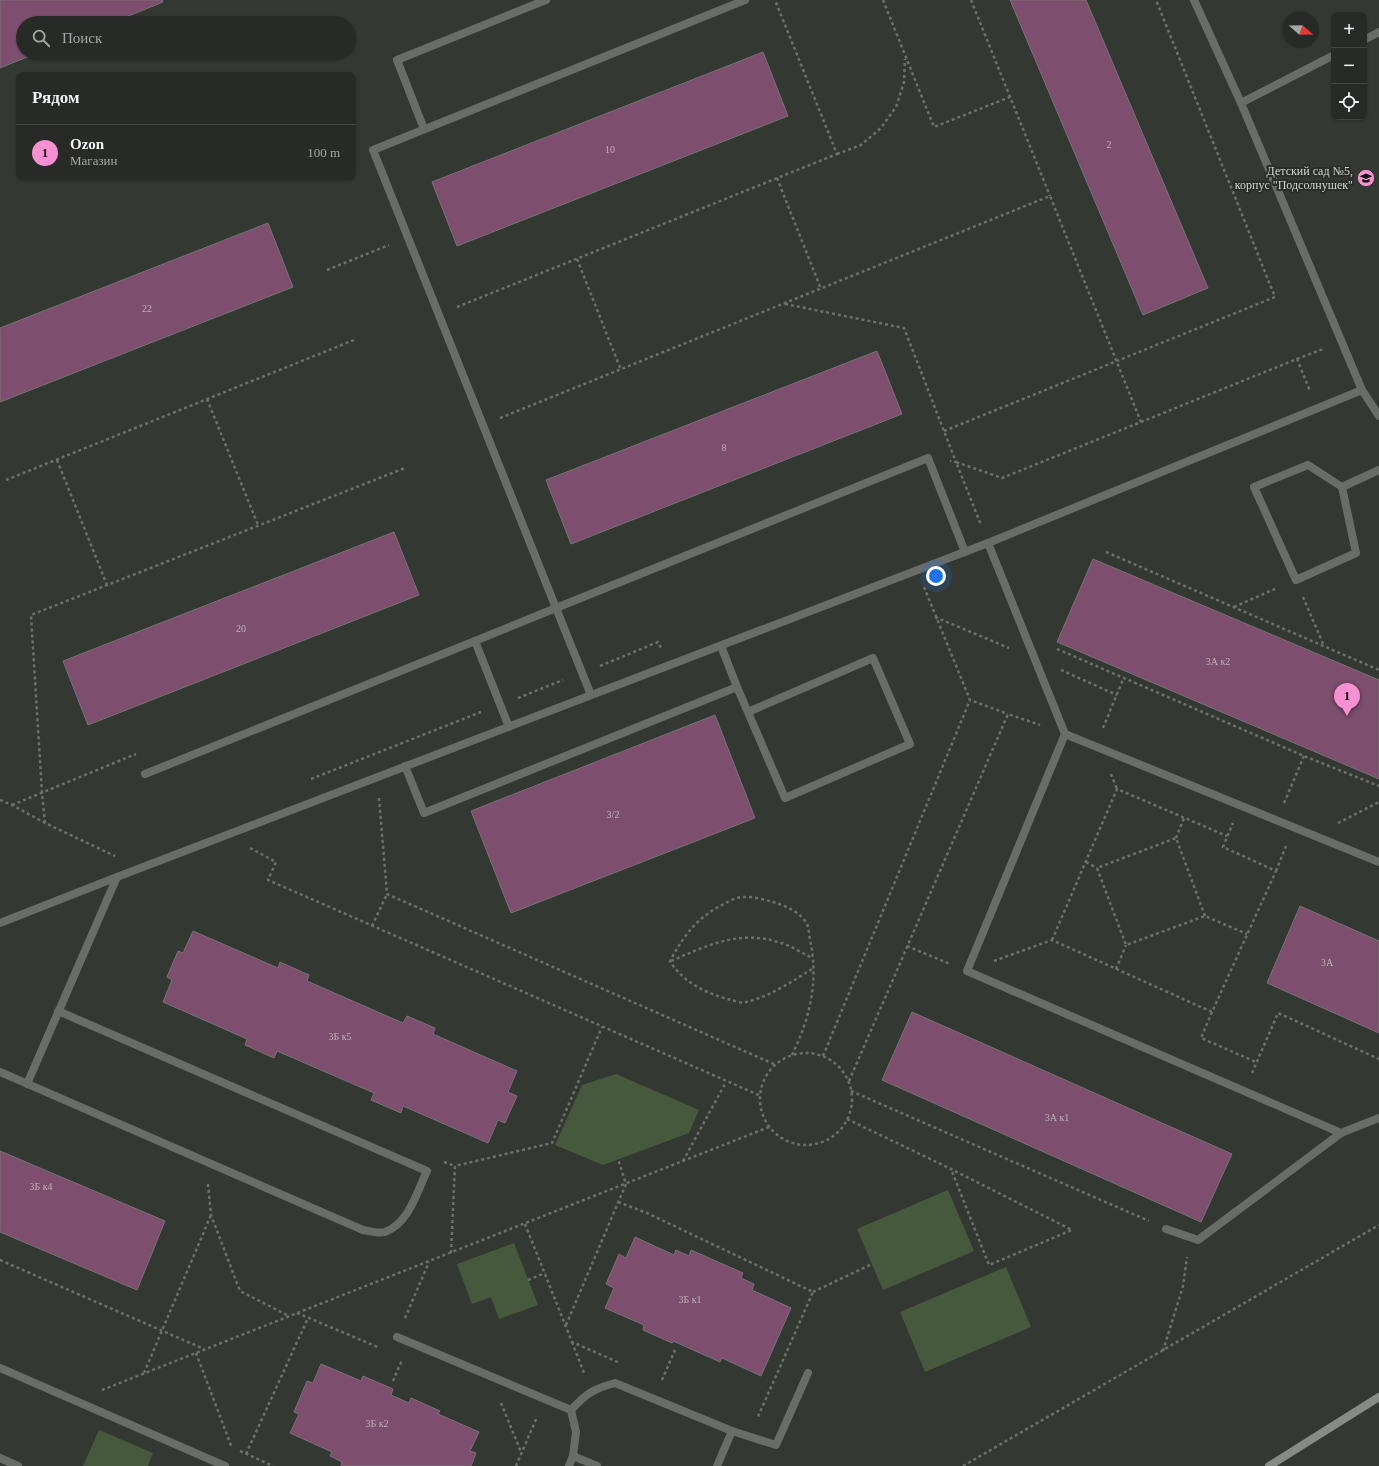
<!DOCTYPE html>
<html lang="ru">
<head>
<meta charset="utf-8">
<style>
	:root { --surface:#272a26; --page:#2f322e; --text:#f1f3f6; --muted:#a4a7a7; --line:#434643; --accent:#f591d2 }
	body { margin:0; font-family:Georgia,serif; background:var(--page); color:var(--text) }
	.controls { position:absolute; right:12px; top:12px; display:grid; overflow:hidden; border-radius:8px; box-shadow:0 1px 3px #0004 }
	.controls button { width:36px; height:36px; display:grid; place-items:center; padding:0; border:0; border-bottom:1px solid var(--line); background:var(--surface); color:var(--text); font:20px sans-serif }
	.compass { position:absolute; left:1283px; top:12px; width:36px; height:36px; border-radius:50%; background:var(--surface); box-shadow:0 1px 3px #0004; rotate:110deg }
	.you { position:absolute; left:936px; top:576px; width:14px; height:14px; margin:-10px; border:3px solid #fff; border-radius:50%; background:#1a73e8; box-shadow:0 0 0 6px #1a73e833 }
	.badge { display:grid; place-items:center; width:26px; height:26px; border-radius:50%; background:var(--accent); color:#111; font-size:13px; font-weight:700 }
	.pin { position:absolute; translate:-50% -33px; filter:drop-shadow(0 1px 2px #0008) }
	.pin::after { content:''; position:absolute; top:21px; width:14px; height:12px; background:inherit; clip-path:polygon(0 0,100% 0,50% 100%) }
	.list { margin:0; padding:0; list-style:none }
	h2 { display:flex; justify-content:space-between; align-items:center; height:52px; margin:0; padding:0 16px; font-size:17px }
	h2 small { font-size:13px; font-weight:400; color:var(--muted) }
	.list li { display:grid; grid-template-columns:26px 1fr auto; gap:12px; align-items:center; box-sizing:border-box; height:56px; padding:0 16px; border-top:1px solid var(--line) }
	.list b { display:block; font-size:15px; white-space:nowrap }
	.list p { margin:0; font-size:13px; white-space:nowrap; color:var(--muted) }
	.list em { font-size:13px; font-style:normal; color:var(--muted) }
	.icon { flex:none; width:22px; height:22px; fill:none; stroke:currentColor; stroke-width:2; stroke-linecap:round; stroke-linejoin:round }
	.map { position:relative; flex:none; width:1379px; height:1466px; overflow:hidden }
	.search { position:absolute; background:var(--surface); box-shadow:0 1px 3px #0004; left:16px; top:16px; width:340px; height:44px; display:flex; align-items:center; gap:10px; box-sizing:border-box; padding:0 14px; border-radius:22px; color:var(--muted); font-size:15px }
	.panel { position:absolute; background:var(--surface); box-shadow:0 1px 3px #0004; left:16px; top:72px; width:340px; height:108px; border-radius:8px }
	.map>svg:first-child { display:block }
	.green { fill:#47593c }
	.building { fill:#7d4e6d; stroke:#787276 }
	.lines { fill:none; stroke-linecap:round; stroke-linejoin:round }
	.path { stroke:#6d706c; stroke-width:2.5; stroke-dasharray:3 3; stroke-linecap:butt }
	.service { stroke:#6a6c6a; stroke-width:8 }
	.secondary { stroke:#878a86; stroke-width:8 }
	.labels { text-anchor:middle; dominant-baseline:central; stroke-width:4; stroke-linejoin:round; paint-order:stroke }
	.number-label { font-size:10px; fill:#bdb2b8 }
	.poi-label { font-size:12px; fill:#d2d4d1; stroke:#2a2d29; text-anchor:end }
</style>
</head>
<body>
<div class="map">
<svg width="1379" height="1466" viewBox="0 0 1379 1466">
	<rect width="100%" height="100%" fill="#343833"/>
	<!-- green -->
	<g class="green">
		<polygon points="616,1074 699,1110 689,1133 603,1165 555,1145 582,1085"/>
		<polygon points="948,1190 974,1251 883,1290 857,1229"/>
		<polygon points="514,1243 538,1305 499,1319 491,1297 472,1304 457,1264"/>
		<polygon points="1006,1267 1031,1327 925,1372 900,1312"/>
		<polygon points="99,1430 153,1453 148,1466 83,1466"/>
	</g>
	<!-- building -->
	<g class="building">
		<polygon points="0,0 162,0 163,2 111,23 23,23 23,53 37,53 0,68"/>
		<polygon points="1010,0 1086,0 1208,288 1143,315"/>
		<polygon points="763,52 788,116 457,246 432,182"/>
		<polygon points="268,223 293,287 0,402 0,328"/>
		<polygon points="877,351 902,414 571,544 546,480"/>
		<polygon points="394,532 419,595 88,725 63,661"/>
		<polygon points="1093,559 1379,680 1379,779 1057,642"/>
		<polygon points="715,715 755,818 511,913 471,811"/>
		<polygon points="1300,906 1379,941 1379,1033 1267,983"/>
		<polygon points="193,931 278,968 280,962 309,975 307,981 403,1023 407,1016 435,1028 433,1034 517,1071 508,1092 517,1096 505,1123 498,1120 488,1143 403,1106 401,1113 371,1100 374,1093 277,1051 274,1058 245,1045 247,1039 163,1002 172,980 167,977 178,951 183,953"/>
		<polygon points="912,1012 1232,1154 1201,1222 882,1080"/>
		<polygon points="0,1151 165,1221 137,1290 0,1232"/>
		<polygon points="635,1237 674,1255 676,1250 689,1256 691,1250 743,1273 741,1278 754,1284 752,1290 791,1308 761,1376 722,1358 720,1362 673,1341 672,1343 643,1330 644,1325 605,1308 614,1288 606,1284 619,1254 626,1258"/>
		<polygon points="321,1364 361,1381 363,1376 393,1389 391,1395 409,1403 411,1398 440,1411 438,1414 479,1432 470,1451 476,1453 471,1466 341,1466 342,1462 330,1456 332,1452 290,1433 299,1414 294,1412 307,1381 313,1383"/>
	</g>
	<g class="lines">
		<!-- path -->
		<g class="path">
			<polyline points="883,0 934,127 1010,97"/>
			<polyline points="971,0 1050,196"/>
			<polyline points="837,154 861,145 881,128 896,107 904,82 905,59"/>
			<polyline points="777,178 821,289"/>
			<polyline points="577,259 621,370"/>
			<polyline points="327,270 389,245"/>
			<polyline points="785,304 904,328 956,462 950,461"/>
			<polyline points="457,307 837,154 775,0"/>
			<polyline points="1297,359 1323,349"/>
			<polyline points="207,399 258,525"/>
			<polyline points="500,418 1050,196 1141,422 1002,478 956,462 981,525"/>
			<polyline points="1141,422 1297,359 1310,391"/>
			<polyline points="944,431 1275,297 1156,0"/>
			<polyline points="57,460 107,585"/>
			<polyline points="6,480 354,340"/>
			<polyline points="1106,552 1379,670"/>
			<polyline points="924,587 970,700 1008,714"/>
			<polyline points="1303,597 1324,646"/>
			<polyline points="1234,607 1277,588"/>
			<polyline points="935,617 1009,648"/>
			<polyline points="1057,649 1304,756 1379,786"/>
			<polyline points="600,666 658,642 661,648"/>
			<polyline points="1061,670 1117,695"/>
			<polyline points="518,698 563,680"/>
			<polyline points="1103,728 1124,677"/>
			<polyline points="1111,774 1117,789"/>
			<polyline points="311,779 481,712"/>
			<polyline points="379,798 387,894 776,1065"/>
			<polyline points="0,800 12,805 45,823 115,856"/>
			<polyline points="1284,803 1304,756"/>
			<polyline points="12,805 136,754"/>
			<polyline points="45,823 42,793 31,615 405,468"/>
			<polyline points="1338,823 1379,802"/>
			<polyline points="1176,838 1184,818"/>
			<polyline points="250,848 276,862 268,880 761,1096"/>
			<polyline points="1086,862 1097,868"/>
			<polyline points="1276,871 1286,846"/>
			<polyline points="1205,916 1176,838 1097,868 1126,945 1205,916 1247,934"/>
			<polyline points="372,926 387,894"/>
			<polyline points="1052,940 1117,789 1227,836"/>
			<polyline points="907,946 950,964"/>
			<path d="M 671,961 C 708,945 741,929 781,943 C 792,946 802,953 812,958"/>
			<polyline points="994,961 1052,940 1212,1012 1276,871 1223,847 1233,823"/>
			<polyline points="1116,969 1126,945"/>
			<polyline points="1212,1012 1201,1038 1256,1062"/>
			<circle cx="806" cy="1099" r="46"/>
			<path d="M 792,1055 C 810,1018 819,981 810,940 C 809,935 809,926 806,922 C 798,911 786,906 773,902 C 762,899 748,895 737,898 C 733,899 729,901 726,903 C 698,916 684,935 670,961 C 683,983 708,994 731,1000 C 736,1001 742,1004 746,1002 C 769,997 793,981 812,969"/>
			<polyline points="823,1056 970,700"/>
			<polyline points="1252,1073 1278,1013 1379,1059"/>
			<polyline points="849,1081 1008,714 1040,725"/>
			<polyline points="851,1091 1149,1221"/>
			<polyline points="847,1119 951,1169 1072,1230 989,1265 951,1169"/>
			<polyline points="683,1161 726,1082"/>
			<polyline points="444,1162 455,1166"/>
			<polyline points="208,1184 211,1215 240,1291 289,1316"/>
			<polyline points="618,1202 647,1213 813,1292 757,1419"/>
			<polyline points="525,1224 572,1342 620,1363"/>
			<polyline points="451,1253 455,1166 552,1143 602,1027"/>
			<polyline points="0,1260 204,1349"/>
			<polyline points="528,1280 545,1273"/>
			<polyline points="813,1292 872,1264"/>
			<polyline points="297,1313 380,1348"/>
			<polyline points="405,1318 429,1262"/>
			<polyline points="566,1325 626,1184 618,1159"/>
			<polyline points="572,1342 584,1373"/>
			<polyline points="1163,1351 1183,1286 1187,1257"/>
			<polyline points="196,1353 232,1448"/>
			<polyline points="144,1373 211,1215"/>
			<polyline points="662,1380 675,1350"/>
			<polyline points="393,1381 402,1360"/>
			<polyline points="102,1390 769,1127"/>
			<polyline points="501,1403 521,1452"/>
			<polyline points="240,1451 273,1466"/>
			<polyline points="246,1454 308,1318"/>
			<polyline points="516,1466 537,1417"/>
			<polyline points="963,1466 1379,1225"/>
		</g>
		<!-- service -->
		<g class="service">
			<polyline points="1194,0 1241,103 1362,390 1379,416"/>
			<polyline points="1364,40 1379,32"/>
			<polyline points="1241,103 1334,55"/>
			<polyline points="424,129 397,60 546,0"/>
			<polygon points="1308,465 1342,487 1356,553 1296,580 1254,487"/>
			<polyline points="1342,487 1379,470"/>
			<polyline points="988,543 1362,390"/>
			<polyline points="475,641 556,608 373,150 745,0"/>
			<polyline points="737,687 785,798 910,744 873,658 748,712"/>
			<polyline points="591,695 556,608 928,458 965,552"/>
			<polyline points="405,766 424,813 737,687 721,646"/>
			<polyline points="145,774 475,641 509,727"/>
			<polyline points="1379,862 1065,734 967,971 1341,1133 1379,1118"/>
			<polyline points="117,877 988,543 1065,734"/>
			<polyline points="0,923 117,877 27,1084"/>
			<path d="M 0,1072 L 363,1230 C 369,1231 379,1234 385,1232 C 409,1223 417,1192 427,1171 L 58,1011"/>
			<polyline points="1166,1229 1198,1240 1341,1133"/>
			<path d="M 397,1337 L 571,1410 C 587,1393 593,1389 615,1383 L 732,1431 L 776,1445 L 808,1373"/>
			<polyline points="0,1368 225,1466"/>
			<polyline points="573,1456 597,1466"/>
			<polyline points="0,1458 18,1466"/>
			<polyline points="569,1466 573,1456 576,1432 571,1410"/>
			<polyline points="717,1466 732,1431"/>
		</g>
		<!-- secondary -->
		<polyline class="secondary" points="1269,1466 1379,1397"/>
	</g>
	<!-- icons -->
	<defs>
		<symbol id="school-disc" viewBox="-11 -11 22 22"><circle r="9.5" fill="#f591d2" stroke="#2a2d29"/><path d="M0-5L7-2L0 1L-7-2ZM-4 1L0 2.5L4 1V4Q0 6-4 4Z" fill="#111"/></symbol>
	</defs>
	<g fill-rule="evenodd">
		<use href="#school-disc" x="1356" y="168" width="20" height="20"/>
	</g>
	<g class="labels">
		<!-- number labels -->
		<g class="number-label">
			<text x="1109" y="144">2</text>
			<text x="610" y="149">10</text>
			<text x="147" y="308">22</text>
			<text x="724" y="447">8</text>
			<text x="241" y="628">20</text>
			<text x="1218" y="661">3А к2</text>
			<text x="613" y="814">3/2</text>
			<text x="1327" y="962">3А</text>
			<text x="340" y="1036">3Б к5</text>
			<text x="1057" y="1117">3А к1</text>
			<text x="41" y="1186">3Б к4</text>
			<text x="690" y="1299">3Б к1</text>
			<text x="377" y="1423">3Б к2</text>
		</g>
		<!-- poi labels -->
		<g class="poi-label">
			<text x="1353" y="171">Детский сад №5,<tspan x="1353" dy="14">корпус "Подсолнушек"</tspan></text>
		</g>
	</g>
</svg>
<div class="controls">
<button>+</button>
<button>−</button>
<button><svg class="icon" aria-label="locate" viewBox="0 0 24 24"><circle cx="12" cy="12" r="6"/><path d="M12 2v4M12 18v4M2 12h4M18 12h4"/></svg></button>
</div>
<svg class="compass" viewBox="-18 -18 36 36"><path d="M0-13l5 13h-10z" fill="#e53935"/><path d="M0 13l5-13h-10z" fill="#a4a7a7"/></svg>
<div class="you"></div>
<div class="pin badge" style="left:1347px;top:716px">1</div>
<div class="search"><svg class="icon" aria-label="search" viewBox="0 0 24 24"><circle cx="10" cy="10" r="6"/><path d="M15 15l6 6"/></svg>Поиск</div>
<section class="panel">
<h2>Рядом<small></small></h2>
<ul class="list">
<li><span class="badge">1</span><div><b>Ozon</b><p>Магазин</p></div><em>100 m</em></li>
</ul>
</section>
</div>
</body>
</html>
